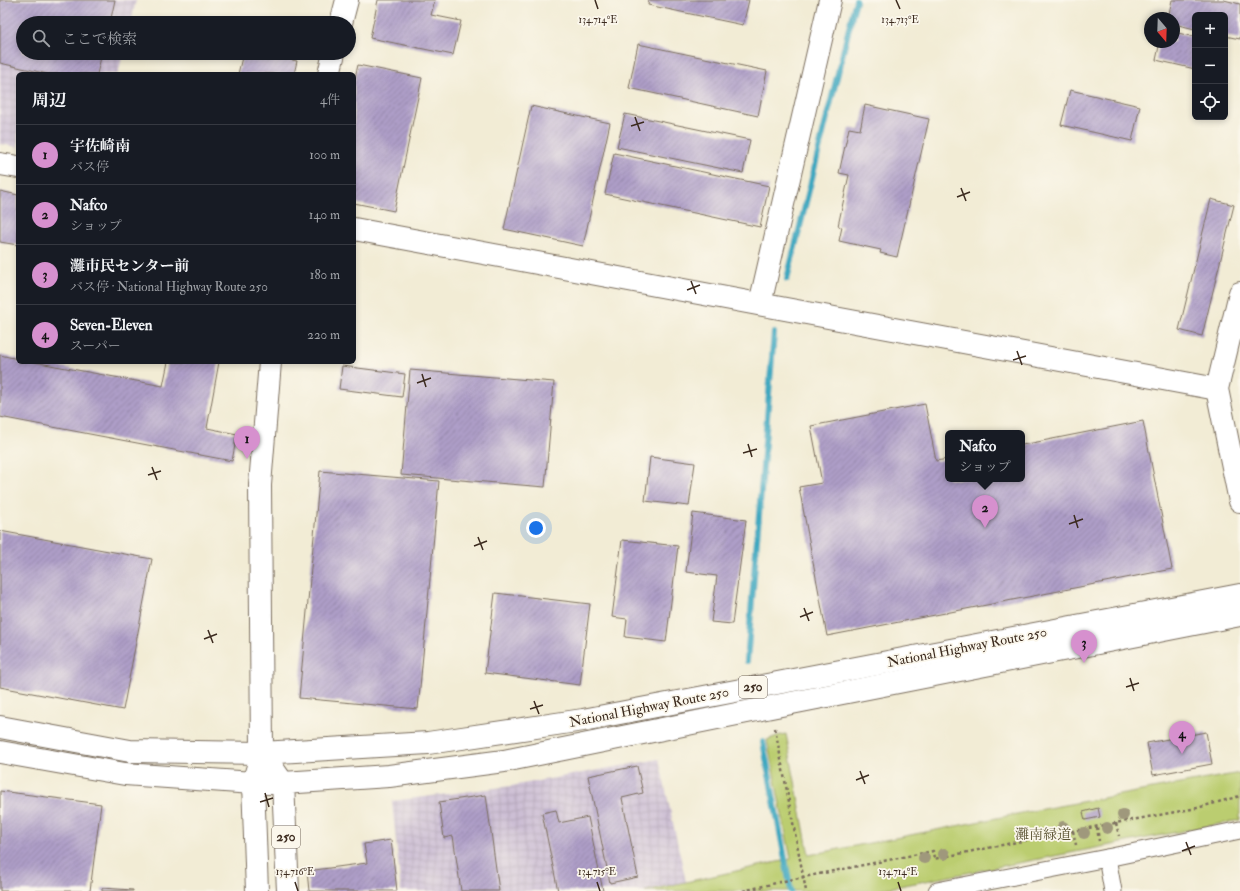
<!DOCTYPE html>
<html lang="ja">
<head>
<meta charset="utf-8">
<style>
	:root { --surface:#171b24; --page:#20242c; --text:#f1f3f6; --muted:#9ea1a6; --line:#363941; --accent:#d690ce }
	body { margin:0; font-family:"IM FELL Double Pica","Noto Serif JP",serif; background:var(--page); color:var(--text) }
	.controls { position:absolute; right:12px; top:12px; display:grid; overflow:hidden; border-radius:6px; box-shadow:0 2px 6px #0003 }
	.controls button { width:36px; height:36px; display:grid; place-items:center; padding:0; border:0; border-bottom:1px solid var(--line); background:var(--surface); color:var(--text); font:20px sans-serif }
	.compass { position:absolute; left:1144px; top:12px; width:36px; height:36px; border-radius:50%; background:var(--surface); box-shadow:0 2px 6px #0003; rotate:161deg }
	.you { position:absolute; left:536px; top:528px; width:14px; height:14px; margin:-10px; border:3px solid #fff; border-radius:50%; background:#1a73e8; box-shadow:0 0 0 6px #1a73e833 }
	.badge { display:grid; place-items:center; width:26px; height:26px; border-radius:50%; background:var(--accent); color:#111; font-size:13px; font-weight:700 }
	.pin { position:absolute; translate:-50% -33px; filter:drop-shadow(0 1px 2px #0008) }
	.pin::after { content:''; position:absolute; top:21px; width:14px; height:12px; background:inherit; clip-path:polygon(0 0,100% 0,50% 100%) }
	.popup { position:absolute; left:945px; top:430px; width:80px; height:52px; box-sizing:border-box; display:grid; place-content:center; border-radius:6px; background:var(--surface); filter:drop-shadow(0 1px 3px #0005); font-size:13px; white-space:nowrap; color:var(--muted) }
	.popup b { font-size:15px; color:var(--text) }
	.popup::after { content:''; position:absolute; left:50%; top:100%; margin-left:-8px; border:8px solid transparent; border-top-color:var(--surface) }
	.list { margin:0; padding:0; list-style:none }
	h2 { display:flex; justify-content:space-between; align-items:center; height:52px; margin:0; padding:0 16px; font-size:17px }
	h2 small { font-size:13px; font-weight:400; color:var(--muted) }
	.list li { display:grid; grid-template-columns:26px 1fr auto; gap:12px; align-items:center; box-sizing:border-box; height:60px; padding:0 16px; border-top:1px solid var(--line) }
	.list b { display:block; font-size:15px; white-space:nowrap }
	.list p { margin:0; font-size:13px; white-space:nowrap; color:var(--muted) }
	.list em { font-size:13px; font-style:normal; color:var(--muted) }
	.icon { flex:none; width:22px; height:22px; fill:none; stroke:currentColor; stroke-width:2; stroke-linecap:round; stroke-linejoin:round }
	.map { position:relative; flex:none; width:1240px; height:891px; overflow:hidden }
	.search { position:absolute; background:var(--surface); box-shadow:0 2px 6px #0003; left:16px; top:16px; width:340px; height:44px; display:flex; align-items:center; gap:10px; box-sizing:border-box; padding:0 14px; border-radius:22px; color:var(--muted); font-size:15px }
	.panel { position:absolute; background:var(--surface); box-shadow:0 2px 6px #0003; left:16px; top:72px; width:340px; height:292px; border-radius:6px }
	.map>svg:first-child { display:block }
	.industrial { fill:url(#industrial-grid) }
	.park { fill:#bbcd70; stroke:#7b7c47 }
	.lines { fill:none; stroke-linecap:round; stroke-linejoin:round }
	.stream { stroke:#40a8c0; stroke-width:6 }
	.building { fill:url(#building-hatch) }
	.street-casing { stroke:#7b6e5e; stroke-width:19 }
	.secondary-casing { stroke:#7b6e5e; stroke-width:24 }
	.highway-casing { stroke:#7b6e5e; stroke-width:24 }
	.path { stroke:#7b6e5e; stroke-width:2.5; stroke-dasharray:3 3; stroke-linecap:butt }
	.street { stroke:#fff; stroke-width:17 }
	.secondary { stroke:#fff; stroke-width:22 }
	.highway { stroke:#fff; stroke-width:22 }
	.tree { fill:#9f987b }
	.ticks { fill:none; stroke:#3b2a1e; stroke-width:1.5 }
	.labels { text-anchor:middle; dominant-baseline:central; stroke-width:3.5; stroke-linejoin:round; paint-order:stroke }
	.shield { fill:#fbf7ec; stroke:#75685c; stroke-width:1 }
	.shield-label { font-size:13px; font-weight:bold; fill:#3b2a1e }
	.street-label { font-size:14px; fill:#3b2a1e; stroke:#fbf7ec }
	.park-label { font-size:14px; fill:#5b5332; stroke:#fbf7ec }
	.ticks-label { font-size:10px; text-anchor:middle; fill:#3b2a1e; stroke:#fbf7ec; stroke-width:3.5; stroke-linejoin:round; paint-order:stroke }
</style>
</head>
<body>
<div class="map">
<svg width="1240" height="891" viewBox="0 0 1240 891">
	<defs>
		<pattern id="industrial-grid" width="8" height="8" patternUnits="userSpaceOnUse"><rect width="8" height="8" fill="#ccbed4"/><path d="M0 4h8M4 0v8" fill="none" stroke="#b0a3b6"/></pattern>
		<pattern id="building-hatch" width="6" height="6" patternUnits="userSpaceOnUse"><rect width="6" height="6" fill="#ae9ec8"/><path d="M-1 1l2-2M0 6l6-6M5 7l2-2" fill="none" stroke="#8f81a2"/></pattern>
	</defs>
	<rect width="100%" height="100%" fill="#fbf7ec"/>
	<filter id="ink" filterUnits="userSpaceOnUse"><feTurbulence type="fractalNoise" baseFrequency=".025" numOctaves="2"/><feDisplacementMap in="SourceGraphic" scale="8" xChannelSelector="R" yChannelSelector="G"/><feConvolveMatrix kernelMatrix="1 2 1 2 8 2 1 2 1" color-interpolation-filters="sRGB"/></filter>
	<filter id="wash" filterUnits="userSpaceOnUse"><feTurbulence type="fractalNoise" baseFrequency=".012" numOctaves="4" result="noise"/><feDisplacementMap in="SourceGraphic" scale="16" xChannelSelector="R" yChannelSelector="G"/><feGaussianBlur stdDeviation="0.9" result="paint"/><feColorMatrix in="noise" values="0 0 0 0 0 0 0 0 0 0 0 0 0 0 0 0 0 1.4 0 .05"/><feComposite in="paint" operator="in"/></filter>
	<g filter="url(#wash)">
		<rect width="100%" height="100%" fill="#f2ecd5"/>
		<!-- industrial -->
		<g class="industrial">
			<polygon points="0,0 136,0 131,23 23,23 23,53 123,53 118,74 18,74 18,147 0,144"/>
			<polygon points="659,759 686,882 645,891 401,891 392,801 511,786"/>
		</g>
		<!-- park -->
		<polygon class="park" points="786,734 809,855 1037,810 1240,773 1240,820 874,891 645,891 791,859 767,740 777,736"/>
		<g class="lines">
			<!-- stream -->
			<g class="stream">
				<polyline points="787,279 856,0"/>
				<polyline points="747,661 774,333"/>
				<polyline points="763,742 791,891"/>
			</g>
		</g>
		<g id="blocks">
			<!-- building -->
			<g class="building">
				<polygon points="0,0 115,0 110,23 23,23 23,53 102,53 97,74 48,74 0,63"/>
				<polygon points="378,0 435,0 431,15 461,21 453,55 370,38"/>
				<polygon points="649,0 749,0 743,25 648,5"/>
				<polygon points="1172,0 1224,0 1240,4 1240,39 1225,36 1225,15 1195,15 1195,29 1174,24 1174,18 1168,18"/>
				<polygon points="1174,32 1195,37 1195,69 1156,60 1160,42 1174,42"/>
				<polygon points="638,44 767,71 758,116 629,88"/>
				<polygon points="243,53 262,53 297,61 294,74 238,74"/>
				<polygon points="358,65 422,78 394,211 354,203 354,81"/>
				<polygon points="1070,90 1140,106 1132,141 1061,125"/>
				<polygon points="865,105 929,119 897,257 880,253 881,250 839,241 842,227 838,226 849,175 839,173 849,128 860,130"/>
				<polygon points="531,106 610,123 583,246 504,229"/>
				<polygon points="625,114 750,140 743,173 617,147"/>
				<polygon points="614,153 769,186 760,227 605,194"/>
				<polygon points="0,191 18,195 18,245 0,242"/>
				<polygon points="1211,199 1234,205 1202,336 1179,330"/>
				<polygon points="0,355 18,359 18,362 34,362 163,386 168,362 219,362 207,428 237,434 232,461 0,417"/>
				<polygon points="342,366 405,374 402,397 339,389"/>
				<polygon points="410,370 554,382 545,487 401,475"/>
				<polygon points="925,404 936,461 948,459 948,479 1022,479 1022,445 1143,421 1172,569 827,636 799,487 822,483 811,426"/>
				<polygon points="650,457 695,463 689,506 645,501"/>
				<polygon points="320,471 439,481 418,709 299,698"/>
				<polygon points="693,513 746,520 732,624 711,622 717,576 686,572"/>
				<polygon points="0,531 152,559 123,710 0,687"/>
				<polygon points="622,540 678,546 666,642 625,637 627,619 612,617"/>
				<polygon points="495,593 590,604 580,685 485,673"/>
				<polygon points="1206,732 1212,764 1153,775 1147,743"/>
				<polygon points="637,766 643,793 622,798 638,877 610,883 588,776"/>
				<polygon points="0,791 101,804 90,891 0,891"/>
				<polygon points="486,795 499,891 461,891 453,836 444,838 439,802"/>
				<polygon points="1098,808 1100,817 1085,820 1083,812"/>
				<polygon points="556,810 559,823 588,817 603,891 558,891 542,813"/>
				<polygon points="391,840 397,891 309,891 307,871 367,863 364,844"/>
				<polygon points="102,888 133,890 133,891 102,891"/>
			</g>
		</g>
	</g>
	<g filter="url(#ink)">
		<use href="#blocks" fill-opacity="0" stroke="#7b6e5e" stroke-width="1"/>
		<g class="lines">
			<defs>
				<g id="street">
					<polyline points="1107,858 1113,891"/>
					<polyline points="937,891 1107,858 1240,830"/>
				</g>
				<g id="secondary">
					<polyline points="341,23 347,0"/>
					<polyline points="329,74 334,53"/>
					<polyline points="0,164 18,167"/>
					<polyline points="354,229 1217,389"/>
					<polyline points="1240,293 1217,389 1240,501"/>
					<polyline points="760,304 830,0"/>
					<polyline points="270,362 260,485 262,753 283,783"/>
					<polyline points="0,727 130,751 262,753"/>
					<polyline points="0,752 125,774 253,783 273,783"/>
				</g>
				<g id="highway">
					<polyline points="257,891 253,783 262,753 428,743 583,720 1240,595"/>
					<polyline points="288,891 283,783 389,776 504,761 771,707 1240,615"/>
				</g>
			</defs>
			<!-- street casing -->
			<use href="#street" class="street-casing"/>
			<!-- secondary casing -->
			<use href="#secondary" class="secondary-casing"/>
			<!-- highway casing -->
			<use href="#highway" class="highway-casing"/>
			<!-- path -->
			<g class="path">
				<polyline points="775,728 806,891"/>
				<polyline points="1116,823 1119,836"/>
				<polyline points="1097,827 1099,841"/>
				<polyline points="1073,831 1076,845"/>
				<polyline points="743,891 784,881 933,851 934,859 1056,834 1197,808 1240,796"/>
			</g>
			<!-- street -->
			<use href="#street" class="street"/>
			<!-- secondary -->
			<use href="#secondary" class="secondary"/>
			<!-- highway -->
			<use href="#highway" class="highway"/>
		</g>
		<!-- trees -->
		<g class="tree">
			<circle cx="1123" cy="815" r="6"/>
			<circle cx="1063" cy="827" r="6"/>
			<circle cx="1107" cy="828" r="6"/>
			<circle cx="1084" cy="833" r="6"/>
			<circle cx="944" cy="854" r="6"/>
			<circle cx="924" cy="858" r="6"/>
		</g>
	</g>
	<!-- ticks -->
	<path class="ticks" d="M 595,0 L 598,9M 896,0 L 900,9M 635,117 L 640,131M 631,126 L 644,122M 961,188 L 966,201M 957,197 L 970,192M 691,281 L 696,294M 687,290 L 700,285M 1017,351 L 1022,365M 1013,360 L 1026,356M 422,374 L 426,387M 417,383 L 431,378M 748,444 L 752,457M 743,453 L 757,449M 152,467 L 157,480M 148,475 L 161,471M 1074,515 L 1078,528M 1069,524 L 1083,519M 478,537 L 483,550M 474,546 L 487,541M 804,608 L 809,621M 800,617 L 813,612M 208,630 L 213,643M 204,639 L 217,634M 1130,678 L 1134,691M 1126,687 L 1139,683M 534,701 L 539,714M 530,709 L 543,705M 860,771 L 865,784M 856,780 L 869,775M 265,793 L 269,807M 260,802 L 273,798M 1186,842 L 1191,855M 1182,851 L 1195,846M 295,882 L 298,891M 597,882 L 600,891M 898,882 L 901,891"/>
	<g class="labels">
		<!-- shield labels -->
		<g class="shield">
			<rect x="739" y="676" width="28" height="22" rx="3"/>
			<rect x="272" y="826" width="28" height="22" rx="3"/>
		</g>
		<g class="shield-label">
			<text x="753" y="687">250</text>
			<text x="286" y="837">250</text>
		</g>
		<!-- street labels -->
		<g class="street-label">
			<text transform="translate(967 647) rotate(-11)">National Highway Route 250</text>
			<text transform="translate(649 707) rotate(-11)">National Highway Route 250</text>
		</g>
		<!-- park labels -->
		<g class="park-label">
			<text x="1043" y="834">灘南緑道</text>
		</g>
	</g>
	<g class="ticks-label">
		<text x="598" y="23">134.714°E</text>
		<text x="900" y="23">134.713°E</text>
		<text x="295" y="875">134.716°E</text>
		<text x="597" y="875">134.715°E</text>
		<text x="898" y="875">134.714°E</text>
	</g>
</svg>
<div class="controls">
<button>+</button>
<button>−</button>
<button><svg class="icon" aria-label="locate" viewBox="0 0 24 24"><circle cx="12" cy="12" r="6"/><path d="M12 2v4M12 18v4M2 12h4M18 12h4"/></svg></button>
</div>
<svg class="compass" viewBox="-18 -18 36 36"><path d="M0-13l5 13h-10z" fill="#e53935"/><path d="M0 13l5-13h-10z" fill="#9ea1a6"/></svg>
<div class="you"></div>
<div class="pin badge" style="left:247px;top:459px">1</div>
<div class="pin badge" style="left:985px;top:528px">2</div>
<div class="popup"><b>Nafco</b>ショップ</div>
<div class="pin badge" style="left:1084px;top:663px">3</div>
<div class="pin badge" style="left:1182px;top:754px">4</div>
<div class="search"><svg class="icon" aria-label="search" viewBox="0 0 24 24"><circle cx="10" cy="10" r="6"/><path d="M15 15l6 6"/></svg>ここで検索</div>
<section class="panel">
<h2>周辺<small>4件</small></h2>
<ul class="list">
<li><span class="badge">1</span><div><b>宇佐崎南</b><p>バス停</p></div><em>100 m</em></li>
<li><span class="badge">2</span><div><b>Nafco</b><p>ショップ</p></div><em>140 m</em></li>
<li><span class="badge">3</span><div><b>灘市民センター前</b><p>バス停 · National Highway Route 250</p></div><em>180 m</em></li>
<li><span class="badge">4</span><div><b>Seven-Eleven</b><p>スーパー</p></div><em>220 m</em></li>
</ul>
</section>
</div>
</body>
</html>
